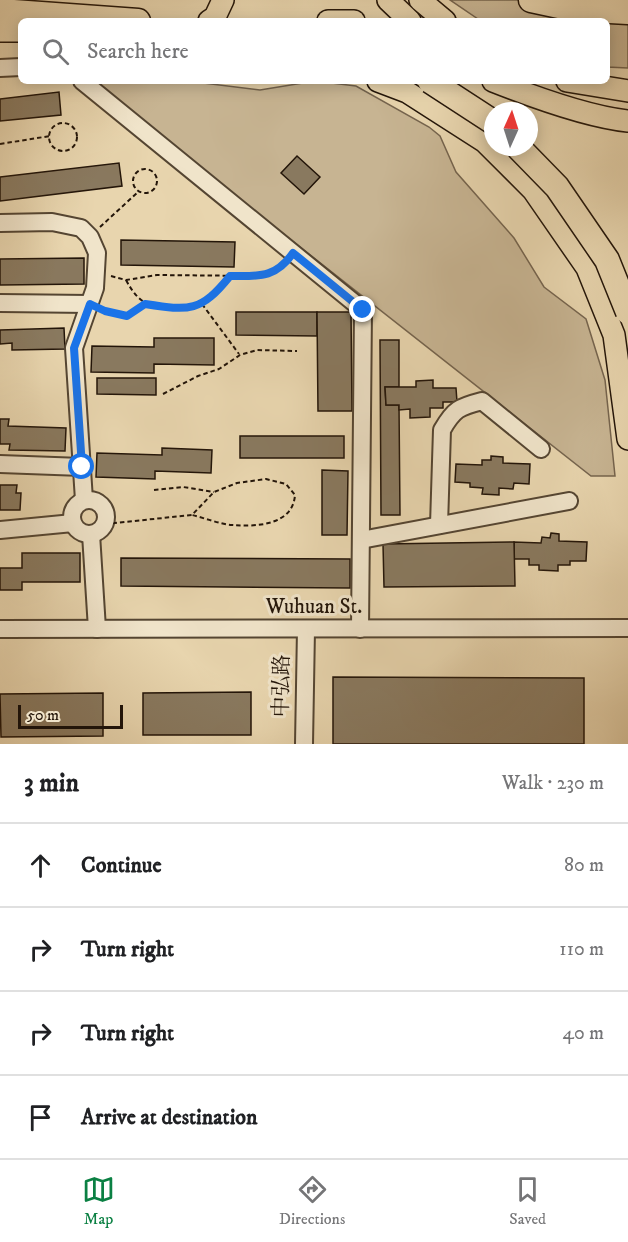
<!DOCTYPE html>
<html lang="en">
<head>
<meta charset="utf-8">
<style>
	:root { --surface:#fff; --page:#f2f2f2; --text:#202124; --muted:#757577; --line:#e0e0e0; --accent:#0b8043 }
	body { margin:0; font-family:"IM FELL DW Pica","Noto Serif SC",serif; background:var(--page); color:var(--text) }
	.compass { position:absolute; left:484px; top:102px; width:54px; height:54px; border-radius:50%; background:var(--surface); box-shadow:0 3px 15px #0003; rotate:3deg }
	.scale { position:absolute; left:18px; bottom:15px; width:105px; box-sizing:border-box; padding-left:6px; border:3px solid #231509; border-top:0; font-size:16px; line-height:21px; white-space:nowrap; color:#231509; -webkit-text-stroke:4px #f0e4ca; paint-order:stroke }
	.stop { position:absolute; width:18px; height:18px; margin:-14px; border:4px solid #1a73e8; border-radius:50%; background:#fff }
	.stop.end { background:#1a73e8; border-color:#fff; box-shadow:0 2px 6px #0008 }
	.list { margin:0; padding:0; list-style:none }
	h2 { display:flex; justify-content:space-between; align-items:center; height:78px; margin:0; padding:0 24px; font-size:26px }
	h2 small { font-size:20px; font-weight:400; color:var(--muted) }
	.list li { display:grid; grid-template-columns:39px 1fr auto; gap:18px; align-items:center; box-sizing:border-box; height:84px; padding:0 24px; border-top:2px solid var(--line) }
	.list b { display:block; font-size:22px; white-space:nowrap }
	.list em { font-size:20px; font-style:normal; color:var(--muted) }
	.icon { flex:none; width:33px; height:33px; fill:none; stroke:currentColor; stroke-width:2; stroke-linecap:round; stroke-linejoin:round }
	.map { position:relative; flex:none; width:628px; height:744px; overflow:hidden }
	.search { position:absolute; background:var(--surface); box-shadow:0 3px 15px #0003; left:18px; right:18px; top:18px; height:66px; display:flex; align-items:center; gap:15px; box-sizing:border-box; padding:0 21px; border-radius:9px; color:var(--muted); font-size:22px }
	.sheet { height:414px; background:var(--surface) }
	nav { display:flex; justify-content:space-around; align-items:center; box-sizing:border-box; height:84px; border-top:2px solid var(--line); background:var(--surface); font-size:16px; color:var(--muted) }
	nav a { display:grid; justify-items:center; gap:3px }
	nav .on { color:var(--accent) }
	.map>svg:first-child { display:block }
	.green { fill:#c7b492; stroke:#75644e; stroke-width:1.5 }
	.building { fill:#89795f; stroke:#231509; stroke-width:1.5 }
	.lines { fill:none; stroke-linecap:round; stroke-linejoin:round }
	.minor-casing { stroke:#544532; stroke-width:20 }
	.major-casing { stroke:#231509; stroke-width:24 }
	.highway-casing { stroke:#231509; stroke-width:27 }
	.path { stroke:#231509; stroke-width:2; stroke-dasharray:4.5 3; stroke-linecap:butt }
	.minor { stroke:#f0e4ca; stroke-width:16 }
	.major { stroke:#e8d5ae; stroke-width:21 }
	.highway { stroke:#e8d5ae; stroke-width:24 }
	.highway-bridge-casing { stroke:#231509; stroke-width:27; stroke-linecap:butt }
	.highway-bridge { stroke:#e8d5ae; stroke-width:24 }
	.route { stroke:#1a73e8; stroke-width:8 }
	.labels { text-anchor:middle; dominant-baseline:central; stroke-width:6; stroke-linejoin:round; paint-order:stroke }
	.street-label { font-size:21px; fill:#231509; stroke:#f0e4ca }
</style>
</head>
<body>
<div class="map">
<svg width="628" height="744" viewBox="0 0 628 744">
	<rect width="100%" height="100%" fill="#e8d5ae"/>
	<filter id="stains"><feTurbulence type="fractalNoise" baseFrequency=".00333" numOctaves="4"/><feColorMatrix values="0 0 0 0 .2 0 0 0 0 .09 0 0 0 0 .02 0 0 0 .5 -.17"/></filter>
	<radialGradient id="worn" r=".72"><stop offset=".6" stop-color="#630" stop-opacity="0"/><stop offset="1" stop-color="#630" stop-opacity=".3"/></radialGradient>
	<!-- green -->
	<g class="green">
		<polygon points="450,0 628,0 628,68 607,67 607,21 481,21"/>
		<polygon points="89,81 187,81 260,90 315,81 356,86 429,127 440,136 456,172 514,238 544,287 586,319 605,380 615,476 591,476"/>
	</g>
	<!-- building -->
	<g class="building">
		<polygon points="59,92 61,115 0,121 0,99"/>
		<polygon points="297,156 320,177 304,194 281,173"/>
		<polygon points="119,163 122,186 0,201 0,177"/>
		<polygon points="121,240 235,242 234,267 121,265"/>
		<polygon points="84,258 84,284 0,285 0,259"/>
		<polygon points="236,312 317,312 317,336 236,335"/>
		<polygon points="317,312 351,312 352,411 318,411"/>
		<polygon points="64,328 65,349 12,350 12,343 0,344 0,330"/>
		<polygon points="154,338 214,338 214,365 154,364 154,373 91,372 92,346 154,347"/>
		<polygon points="380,340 399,340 399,387 385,387 386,405 399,405 400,515 381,515"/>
		<polygon points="97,378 156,378 156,395 97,394"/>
		<polygon points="433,380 433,388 456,388 457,402 443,402 443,408 430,408 430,417 410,418 410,409 399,410 399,405 386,405 385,387 416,387 416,381"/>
		<polygon points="0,419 9,419 8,426 66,428 65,451 9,450 10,444 0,444"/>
		<rect x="240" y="436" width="104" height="22"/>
		<polygon points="162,448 212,450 211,473 155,471 155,479 96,477 97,453 162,455"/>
		<polygon points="491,456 503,457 503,463 530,464 529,484 514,483 513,489 499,488 499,495 482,494 483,488 470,487 470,483 455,482 456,464 482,465 482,460 491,460"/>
		<polygon points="322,470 348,471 347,535 322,535"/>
		<polygon points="0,485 17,485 16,493 21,493 20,510 0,510"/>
		<polygon points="551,533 559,534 559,541 587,542 586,561 570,561 570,565 558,565 558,571 539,570 539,565 529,565 529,559 514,559 514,542 541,543 542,537 550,538"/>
		<polygon points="514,542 515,586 384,587 383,544"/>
		<polygon points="22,553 80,553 80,582 22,582 22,590 0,590 0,568 22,568"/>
		<polygon points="121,558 350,559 350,588 121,586"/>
		<polygon points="333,677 584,678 584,744 333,744"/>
		<polygon points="251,692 251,735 143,735 143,693"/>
		<polygon points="103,693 103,736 1,737 0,694"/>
	</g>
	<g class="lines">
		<defs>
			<g id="minor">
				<polyline points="0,68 21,67"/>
				<polyline points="82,81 363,310 360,629"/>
				<polyline points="0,223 52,222 81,228 90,237 97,253 95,288 74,348 84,500"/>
				<polyline points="0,303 90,304"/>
				<polyline points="0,464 82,467"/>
				<circle cx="89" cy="517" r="17"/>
				<path d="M 439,525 L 442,430 C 454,409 459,407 482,401 L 541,449"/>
				<polyline points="0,530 73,523"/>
				<polyline points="91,534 97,629"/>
				<polyline points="361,540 569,501"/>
				<polyline points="0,629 628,628"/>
				<polyline points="304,744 306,629"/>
			</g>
			<g id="major">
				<polyline points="388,0 410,21"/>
				<polyline points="420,0 445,21"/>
				<polyline points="209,21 215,17 223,0"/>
				<polyline points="328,21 354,21"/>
				<polyline points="0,31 21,31"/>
				<polyline points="378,81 407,92 485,142 533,190 587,268 614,335 628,439"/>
				<path d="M 493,81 C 531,96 588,117 628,121"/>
				<polyline points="567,81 628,91"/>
			</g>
			<g id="highway">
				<polyline points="531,0 573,9 628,12"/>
				<polyline points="0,11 138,21"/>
			</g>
		</defs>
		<!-- minor casing -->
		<use href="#minor" class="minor-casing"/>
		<!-- major casing -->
		<use href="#major" class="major-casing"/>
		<!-- highway casing -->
		<use href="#highway" class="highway-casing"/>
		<!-- path -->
		<g class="path">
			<circle cx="63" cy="137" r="14"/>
			<polyline points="0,144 50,136"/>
			<circle cx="145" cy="181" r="12"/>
			<polyline points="100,227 138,192"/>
			<polyline points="111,276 126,280 157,275 261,276 277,271 285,265"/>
			<path d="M 126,280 C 140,306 151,308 180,307 C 186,307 193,308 199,305 C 212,299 220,288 229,276"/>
			<polyline points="202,304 239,354"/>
			<polyline points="104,310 127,316 145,305"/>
			<polyline points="163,394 198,376 219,369 240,355 257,350 297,351"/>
			<polyline points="154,490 183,487 214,492"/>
			<path d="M 105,524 L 192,515 L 214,492 L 237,483 L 266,479 L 286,484 L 295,495 C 293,525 257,527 232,525 C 219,524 205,518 192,515"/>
		</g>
		<!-- minor -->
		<use href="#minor" class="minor"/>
		<!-- major -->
		<use href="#major" class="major"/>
		<!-- highway -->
		<use href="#highway" class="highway"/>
		<defs>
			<g id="highway-bridge">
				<polyline points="430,81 493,122"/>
				<polyline points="518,147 557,187 607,260 628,312"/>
			</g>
		</defs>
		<!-- highway-bridge casing -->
		<use href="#highway-bridge" class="highway-bridge-casing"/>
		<!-- highway-bridge -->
		<use href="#highway-bridge" class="highway-bridge"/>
	</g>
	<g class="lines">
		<!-- route -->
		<path class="route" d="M 82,467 L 74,348 L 90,304 L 105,311 L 127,316 L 145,304 C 190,311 201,312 230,276 C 258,276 275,279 293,253 L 363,310"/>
	</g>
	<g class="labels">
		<!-- street labels -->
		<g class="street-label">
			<text x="314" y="607">Wuhuan St.</text>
			<text transform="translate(282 686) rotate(-89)">中弘路</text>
		</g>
	</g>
	<rect width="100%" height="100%" filter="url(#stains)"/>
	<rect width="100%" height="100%" fill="url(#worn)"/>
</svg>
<svg class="compass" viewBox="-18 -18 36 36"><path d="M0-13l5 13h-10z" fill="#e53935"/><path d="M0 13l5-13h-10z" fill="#757577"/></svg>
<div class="scale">50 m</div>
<div class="stop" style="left:82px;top:467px"></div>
<div class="stop end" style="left:363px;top:310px"></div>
<div class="search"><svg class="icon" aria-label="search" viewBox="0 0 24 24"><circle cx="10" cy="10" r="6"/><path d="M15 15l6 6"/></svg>Search here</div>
</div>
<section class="sheet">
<h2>3 min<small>Walk · 230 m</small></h2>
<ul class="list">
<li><svg class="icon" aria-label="ahead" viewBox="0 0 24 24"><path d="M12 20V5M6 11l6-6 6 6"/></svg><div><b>Continue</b></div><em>80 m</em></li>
<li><svg class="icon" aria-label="right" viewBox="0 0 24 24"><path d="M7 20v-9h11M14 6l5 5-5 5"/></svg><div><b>Turn right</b></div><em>110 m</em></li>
<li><svg class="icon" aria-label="right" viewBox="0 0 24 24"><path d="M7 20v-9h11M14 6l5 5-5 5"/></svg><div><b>Turn right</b></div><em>40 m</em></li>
<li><svg class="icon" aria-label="arrive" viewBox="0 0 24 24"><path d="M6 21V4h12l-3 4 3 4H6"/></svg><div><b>Arrive at destination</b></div></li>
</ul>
</section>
<nav>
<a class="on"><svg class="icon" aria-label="map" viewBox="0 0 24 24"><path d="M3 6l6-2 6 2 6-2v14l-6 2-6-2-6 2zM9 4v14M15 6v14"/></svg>Map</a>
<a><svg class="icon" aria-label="directions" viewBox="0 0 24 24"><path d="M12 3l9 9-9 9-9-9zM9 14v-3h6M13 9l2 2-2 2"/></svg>Directions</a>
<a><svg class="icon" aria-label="saved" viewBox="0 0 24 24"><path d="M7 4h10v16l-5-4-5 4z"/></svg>Saved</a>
</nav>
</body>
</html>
